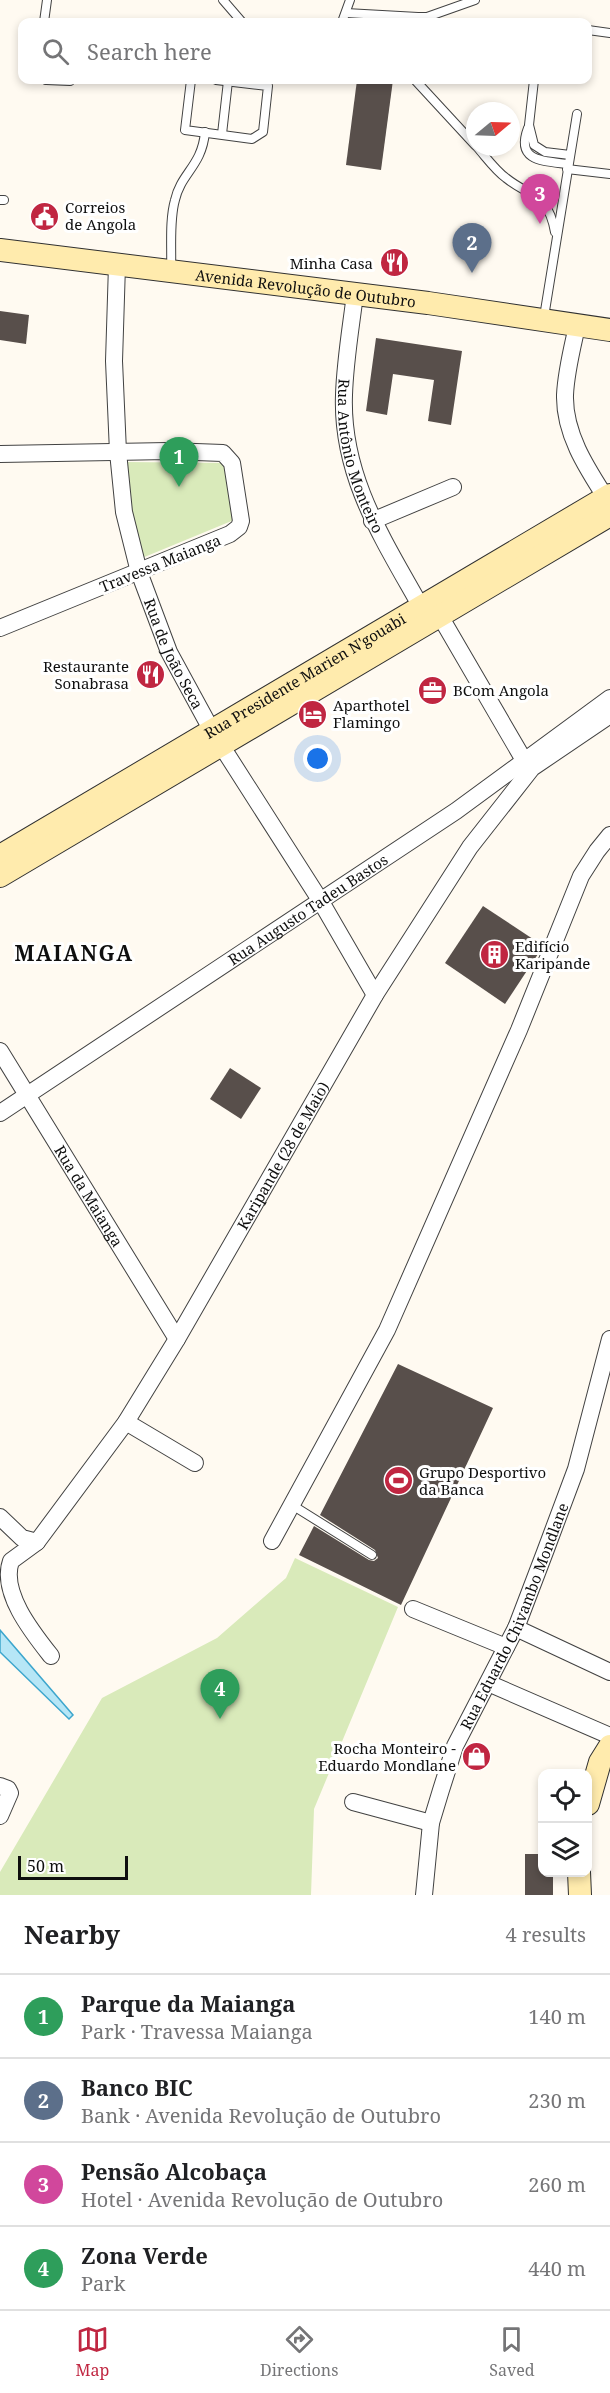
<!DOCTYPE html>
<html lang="en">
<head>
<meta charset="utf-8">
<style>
	:root { --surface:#fff; --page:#f6f6f6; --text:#202124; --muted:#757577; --line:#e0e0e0; --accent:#c02641 }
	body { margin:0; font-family:"Noto Serif",serif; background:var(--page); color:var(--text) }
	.controls { position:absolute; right:18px; bottom:18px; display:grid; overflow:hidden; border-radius:12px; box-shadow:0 3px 9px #0003 }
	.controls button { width:54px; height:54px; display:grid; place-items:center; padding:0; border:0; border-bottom:2px solid var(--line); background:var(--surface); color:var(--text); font:30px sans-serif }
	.compass { position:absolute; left:466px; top:102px; width:54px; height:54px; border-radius:50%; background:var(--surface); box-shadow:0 3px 9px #0003; rotate:71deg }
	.scale { position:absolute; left:18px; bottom:15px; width:110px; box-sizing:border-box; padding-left:6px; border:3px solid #0f0f0f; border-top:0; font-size:16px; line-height:21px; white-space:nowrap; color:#0f0f0f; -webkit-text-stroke:4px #fff; paint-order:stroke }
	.you { position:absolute; left:318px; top:759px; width:21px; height:21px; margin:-15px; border:4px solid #fff; border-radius:50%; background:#1a73e8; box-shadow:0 0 0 9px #1a73e833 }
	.badge { display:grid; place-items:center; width:39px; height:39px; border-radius:50%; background:var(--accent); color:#fff; font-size:20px; font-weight:700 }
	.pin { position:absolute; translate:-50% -50px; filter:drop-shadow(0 2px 3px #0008) }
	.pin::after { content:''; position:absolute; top:32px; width:21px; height:18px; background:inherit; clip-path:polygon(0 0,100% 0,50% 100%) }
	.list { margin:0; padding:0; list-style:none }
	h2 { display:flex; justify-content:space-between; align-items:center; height:78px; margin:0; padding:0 24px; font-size:26px }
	h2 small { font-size:20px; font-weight:400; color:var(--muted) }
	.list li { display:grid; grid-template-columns:39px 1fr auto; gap:18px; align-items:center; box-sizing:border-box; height:84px; padding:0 24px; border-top:2px solid var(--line) }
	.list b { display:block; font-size:22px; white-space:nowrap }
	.list p { margin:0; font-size:20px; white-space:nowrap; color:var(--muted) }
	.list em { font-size:20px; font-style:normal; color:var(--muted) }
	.icon { flex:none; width:33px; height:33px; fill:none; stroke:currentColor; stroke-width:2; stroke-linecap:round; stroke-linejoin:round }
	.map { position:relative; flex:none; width:610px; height:1895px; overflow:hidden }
	.search { position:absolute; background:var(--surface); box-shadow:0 3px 9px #0003; left:18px; right:18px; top:18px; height:66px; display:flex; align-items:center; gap:15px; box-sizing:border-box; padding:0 21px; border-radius:12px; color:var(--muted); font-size:22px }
	.sheet { height:414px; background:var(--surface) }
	nav { display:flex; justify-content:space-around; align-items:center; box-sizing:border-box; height:84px; border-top:2px solid var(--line); background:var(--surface); font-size:16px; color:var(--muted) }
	nav a { display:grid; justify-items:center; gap:3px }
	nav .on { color:var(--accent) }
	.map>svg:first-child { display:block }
	.green { fill:#d9eaba }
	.water { fill:#b6e6f6; stroke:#3da6cd; stroke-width:1.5 }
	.building { fill:#584f4b }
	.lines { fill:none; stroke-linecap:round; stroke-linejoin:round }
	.lane-casing { stroke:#424242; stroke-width:10 }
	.street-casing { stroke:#424242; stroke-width:18 }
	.secondary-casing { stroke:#313131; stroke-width:24 }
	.lane { stroke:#fff; stroke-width:8 }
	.street { stroke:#fff; stroke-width:16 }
	.secondary { stroke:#ffebad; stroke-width:22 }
	.labels { text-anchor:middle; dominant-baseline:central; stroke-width:6; stroke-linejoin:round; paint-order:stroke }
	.poi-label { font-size:15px; fill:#0f0f0f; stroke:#fff; text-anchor:start }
	.street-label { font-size:15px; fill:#0f0f0f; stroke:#fff }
	.district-label { font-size:21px; font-weight:bold; letter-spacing:1.5px; fill:#0f0f0f; stroke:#fff }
</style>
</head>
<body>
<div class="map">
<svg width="610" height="1895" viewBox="0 0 610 1895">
	<rect width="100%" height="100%" fill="#fffaf1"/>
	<!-- green -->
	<g class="green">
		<polygon points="126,462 225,463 234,520 142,558 132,511"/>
		<polygon points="295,1558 398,1607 314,1809 311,1895 0,1895 0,1872 102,1698 217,1638 286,1578"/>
	</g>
	<!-- water -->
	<polygon class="water" points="0,1630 73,1715 69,1719 0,1652"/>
	<!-- building -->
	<g class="building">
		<polygon points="357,80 393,80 381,170 346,165"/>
		<polygon points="0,311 29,315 26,344 0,340"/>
		<polygon points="376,338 462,351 451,425 428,421 434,380 393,374 387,415 366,411"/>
		<polygon points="483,906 542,945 538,954 505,1004 445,963"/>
		<polygon points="230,1068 261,1088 241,1119 210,1099"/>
		<polygon points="398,1364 493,1408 401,1605 299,1555 314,1526 369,1560 374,1561 378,1558 375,1550 320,1515"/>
		<polygon points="525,1854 543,1854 543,1872 553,1872 553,1895 525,1895"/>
	</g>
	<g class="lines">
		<defs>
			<g id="lane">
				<polyline points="223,0 242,22"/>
				<polyline points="346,13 418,17"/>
				<polyline points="413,20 418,17 427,17 475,0"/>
				<polyline points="44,22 47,0"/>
				<polyline points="342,22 350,0"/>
				<polyline points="588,30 610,33"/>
				<polyline points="46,80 70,81"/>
				<polyline points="191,80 185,130 252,139 263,132 268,86 216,80"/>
				<polyline points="415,80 475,145"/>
				<polyline points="534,80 529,125 534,145 545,152 570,155"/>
				<path d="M 528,128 C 515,162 544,161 568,164"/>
				<polyline points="222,134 228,81"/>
				<path d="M 477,147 C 486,157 495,170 506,178 C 531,198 548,193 555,232"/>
				<polyline points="567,169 610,174"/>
				<polyline points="0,200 4,200"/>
				<path d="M 171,270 C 172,248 169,221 175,200 C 181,173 202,166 205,132"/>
				<polyline points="544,317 577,114"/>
				<polyline points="292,1505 372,1555"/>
			</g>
			<g id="street">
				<path id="s1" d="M 117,265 L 114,361 L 118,452 L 124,512 L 139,572 L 169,652 L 212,731 L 320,900 L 375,995"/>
				<path id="s2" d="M 355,294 C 351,327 345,361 344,395 C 341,476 383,539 421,607"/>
				<path d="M 577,326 C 572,349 566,372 565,395 C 564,433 586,467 606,498"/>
				<polyline points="0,454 168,451 223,453 232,463 241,521 239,527 230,534 0,628"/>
				<polyline points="372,521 453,487"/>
				<polyline points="440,616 525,762"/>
				<path id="s3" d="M 0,1051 L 177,1339"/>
				<path id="s4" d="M 0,1113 L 456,811 L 610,698"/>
				<polyline points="126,1422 195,1463"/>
				<polyline points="0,1517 22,1538 37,1542"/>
				<polyline points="272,1541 387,1330 519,1030 581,876 597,851 610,835"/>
				<polyline points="413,1609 506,1647"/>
				<polyline points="516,1628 610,1672"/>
				<path id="s5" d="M 51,1656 C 32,1632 0,1592 11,1561 L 37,1542 L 126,1422 L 177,1339 L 375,995 L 470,847 L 532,768 L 610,715"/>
				<polyline points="488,1683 610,1736"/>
				<polyline points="0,1786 8,1789 10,1793 0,1816"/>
				<polyline points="353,1802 431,1823"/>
				<path id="s6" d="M 424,1895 L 431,1823 L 441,1790 L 455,1746 L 516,1628 L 545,1552 L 576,1469 L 610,1339"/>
			</g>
			<g id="secondary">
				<path id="s7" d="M 0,250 L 428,303 L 610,330"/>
				<path id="s8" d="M 0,856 L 610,495"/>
				<polyline points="0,876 610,515"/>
				<polyline points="588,1804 600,1762 610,1746"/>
				<polyline points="579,1872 580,1895"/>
			</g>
		</defs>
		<!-- lane casing -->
		<use href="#lane" class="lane-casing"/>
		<!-- street casing -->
		<use href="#street" class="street-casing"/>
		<!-- secondary casing -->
		<use href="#secondary" class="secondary-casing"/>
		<!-- lane -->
		<use href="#lane" class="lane"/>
		<!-- street -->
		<use href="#street" class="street"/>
		<!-- secondary -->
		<use href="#secondary" class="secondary"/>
	</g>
	<!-- icons -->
	<defs>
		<symbol id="civic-disc" viewBox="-11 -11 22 22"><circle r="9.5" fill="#c02641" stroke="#fff"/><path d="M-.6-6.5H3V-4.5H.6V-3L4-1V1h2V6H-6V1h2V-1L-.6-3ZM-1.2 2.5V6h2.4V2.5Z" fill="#fff"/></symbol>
		<symbol id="restaurant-disc" viewBox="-11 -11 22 22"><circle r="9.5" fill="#c02641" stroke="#fff"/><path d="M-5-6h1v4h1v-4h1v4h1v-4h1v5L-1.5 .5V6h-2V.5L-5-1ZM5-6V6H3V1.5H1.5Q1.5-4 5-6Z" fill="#fff"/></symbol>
		<symbol id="office-disc" viewBox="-11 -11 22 22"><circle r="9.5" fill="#c02641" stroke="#fff"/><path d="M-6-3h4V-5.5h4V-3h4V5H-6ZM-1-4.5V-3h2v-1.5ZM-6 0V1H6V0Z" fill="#fff"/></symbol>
		<symbol id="hotel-disc" viewBox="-11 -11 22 22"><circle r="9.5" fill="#c02641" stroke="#fff"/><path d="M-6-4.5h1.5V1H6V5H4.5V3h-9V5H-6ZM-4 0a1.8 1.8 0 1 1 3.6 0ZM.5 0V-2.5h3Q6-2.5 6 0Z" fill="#fff"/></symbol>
		<symbol id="building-disc" viewBox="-11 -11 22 22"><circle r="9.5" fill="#c02641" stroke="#fff"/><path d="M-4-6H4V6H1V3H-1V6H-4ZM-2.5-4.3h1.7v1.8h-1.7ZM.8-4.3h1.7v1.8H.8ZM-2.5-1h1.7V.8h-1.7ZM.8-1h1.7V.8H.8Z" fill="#fff"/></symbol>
		<symbol id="stadium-disc" viewBox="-11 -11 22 22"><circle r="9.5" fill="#c02641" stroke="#fff"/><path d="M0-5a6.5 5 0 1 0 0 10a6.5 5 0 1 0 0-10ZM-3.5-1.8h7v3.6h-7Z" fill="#fff"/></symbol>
		<symbol id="shop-disc" viewBox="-11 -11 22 22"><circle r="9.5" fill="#c02641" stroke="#fff"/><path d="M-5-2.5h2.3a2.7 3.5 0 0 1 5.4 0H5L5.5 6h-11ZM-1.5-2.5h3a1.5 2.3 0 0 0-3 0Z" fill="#fff"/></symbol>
	</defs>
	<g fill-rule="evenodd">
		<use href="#civic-disc" x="28" y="200" width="33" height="33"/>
		<use href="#restaurant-disc" x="378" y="246" width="33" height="33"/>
		<use href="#restaurant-disc" x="134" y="658" width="33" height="33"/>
		<use href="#office-disc" x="416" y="674" width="33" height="33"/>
		<use href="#hotel-disc" x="296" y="698" width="33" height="33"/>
		<use href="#building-disc" x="478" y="938" width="33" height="33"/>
		<use href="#stadium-disc" x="382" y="1464" width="33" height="33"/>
		<use href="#shop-disc" x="460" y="1740" width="33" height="33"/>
	</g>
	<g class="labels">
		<!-- poi labels -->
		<g class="poi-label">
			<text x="65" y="207">Correios<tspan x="65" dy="17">de Angola</tspan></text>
			<text x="373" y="263" text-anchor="end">Minha Casa</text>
			<text x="129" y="666" text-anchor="end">Restaurante<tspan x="129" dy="17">Sonabrasa</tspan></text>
			<text x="453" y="690">BCom Angola</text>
			<text x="333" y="705">Aparthotel<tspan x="333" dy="17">Flamingo</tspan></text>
			<text x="515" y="946">Edifício<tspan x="515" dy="17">Karipande</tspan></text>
			<text x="419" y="1472">Grupo Desportivo<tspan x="419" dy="17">da Banca</tspan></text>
			<text x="456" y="1748" text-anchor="end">Rocha Monteiro -<tspan x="456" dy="17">Eduardo Mondlane</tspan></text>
		</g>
		<!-- street labels -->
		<g class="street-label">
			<text stroke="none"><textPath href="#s7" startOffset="308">Avenida Revolução de Outubro</textPath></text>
			<text stroke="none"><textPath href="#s2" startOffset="165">Rua Antônio Monteiro</textPath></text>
			<text transform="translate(160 563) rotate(-22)">Travessa Maianga</text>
			<text stroke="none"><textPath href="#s1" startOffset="398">Rua de João Seca</textPath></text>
			<text stroke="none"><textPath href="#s8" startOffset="354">Rua Presidente Marien N'gouabi</textPath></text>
			<text stroke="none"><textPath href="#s4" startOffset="369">Rua Augusto Tadeu Bastos</textPath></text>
			<text stroke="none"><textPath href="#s5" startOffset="598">Karipande (28 de Maio)</textPath></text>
			<text stroke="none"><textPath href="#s3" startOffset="170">Rua da Maianga</textPath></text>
			<text stroke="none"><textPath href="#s6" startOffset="296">Rua Eduardo Chivambo Mondlane</textPath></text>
		</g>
		<!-- district labels -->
		<g class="district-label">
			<text x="74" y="953">MAIANGA</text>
		</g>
	</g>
</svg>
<div class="controls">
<button><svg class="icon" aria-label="locate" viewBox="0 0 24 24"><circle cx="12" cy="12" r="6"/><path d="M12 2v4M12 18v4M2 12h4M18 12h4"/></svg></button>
<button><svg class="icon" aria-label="layers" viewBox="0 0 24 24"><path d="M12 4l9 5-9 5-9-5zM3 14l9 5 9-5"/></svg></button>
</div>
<svg class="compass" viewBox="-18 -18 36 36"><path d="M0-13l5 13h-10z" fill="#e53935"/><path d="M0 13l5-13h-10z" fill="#757577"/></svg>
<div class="scale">50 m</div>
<div class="you"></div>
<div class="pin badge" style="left:179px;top:487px;background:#2e9e5b">1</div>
<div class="pin badge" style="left:472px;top:273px;background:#5c6f8a">2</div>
<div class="pin badge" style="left:540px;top:224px;background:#d1479c">3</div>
<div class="pin badge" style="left:220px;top:1719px;background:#2e9e5b">4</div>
<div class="search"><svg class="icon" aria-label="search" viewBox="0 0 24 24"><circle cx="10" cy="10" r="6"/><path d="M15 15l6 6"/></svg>Search here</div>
</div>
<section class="sheet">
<h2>Nearby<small>4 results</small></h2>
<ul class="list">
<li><span class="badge" style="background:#2e9e5b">1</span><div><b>Parque da Maianga</b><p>Park · Travessa Maianga</p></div><em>140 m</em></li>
<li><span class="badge" style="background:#5c6f8a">2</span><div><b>Banco BIC</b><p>Bank · Avenida Revolução de Outubro</p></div><em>230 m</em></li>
<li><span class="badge" style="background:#d1479c">3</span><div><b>Pensão Alcobaça</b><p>Hotel · Avenida Revolução de Outubro</p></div><em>260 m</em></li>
<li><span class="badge" style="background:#2e9e5b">4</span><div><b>Zona Verde</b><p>Park</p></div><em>440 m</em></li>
</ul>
</section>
<nav>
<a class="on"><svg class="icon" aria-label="map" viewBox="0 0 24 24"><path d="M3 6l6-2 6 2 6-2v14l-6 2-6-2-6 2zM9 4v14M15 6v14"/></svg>Map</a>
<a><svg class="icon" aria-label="directions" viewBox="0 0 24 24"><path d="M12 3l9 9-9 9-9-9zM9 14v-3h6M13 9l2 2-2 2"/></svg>Directions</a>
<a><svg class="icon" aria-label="saved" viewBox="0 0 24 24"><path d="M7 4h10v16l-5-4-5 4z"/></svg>Saved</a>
</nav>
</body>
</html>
